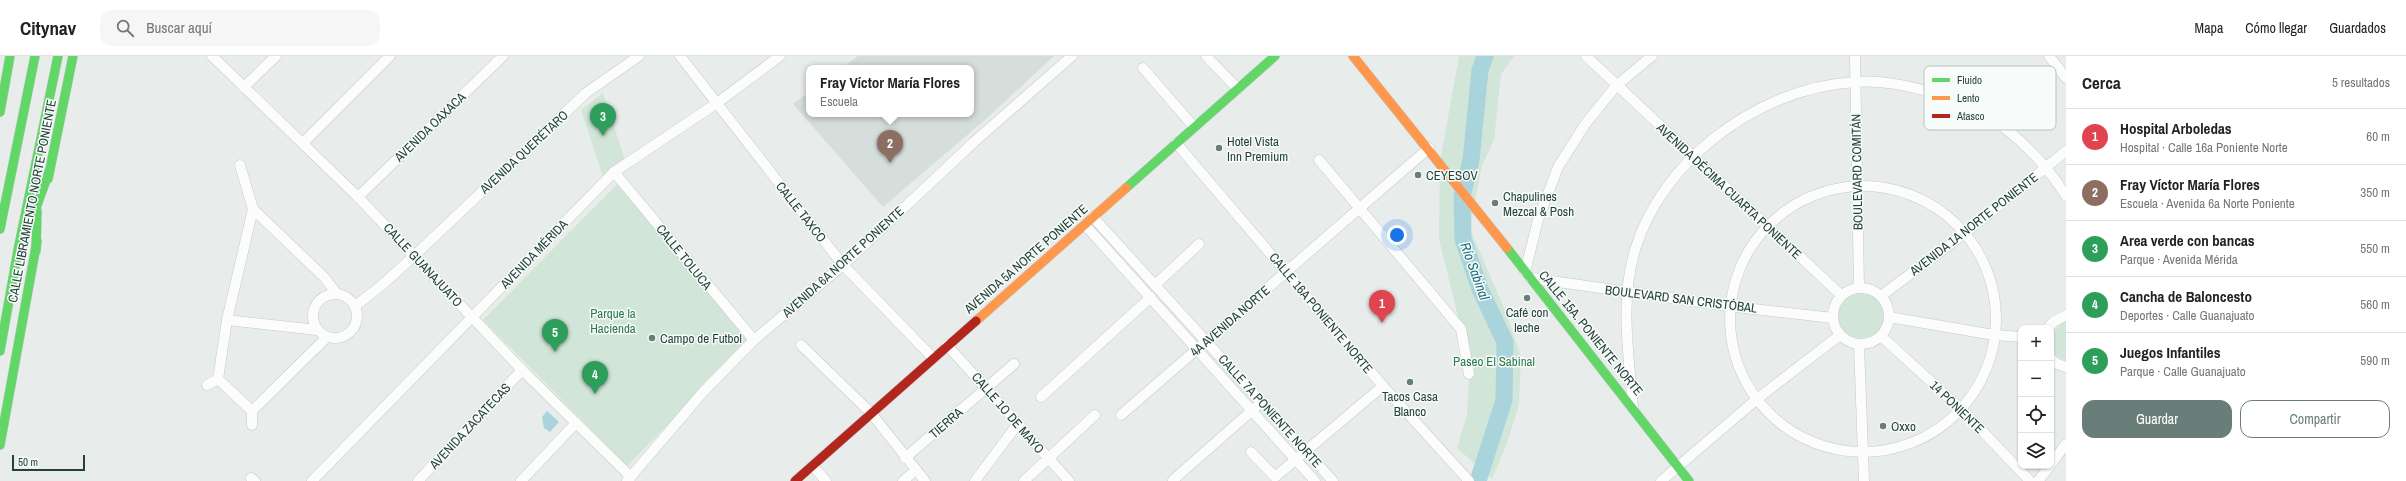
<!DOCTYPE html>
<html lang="es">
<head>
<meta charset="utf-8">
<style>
	:root { --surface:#fff; --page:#f6f6f6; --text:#222; --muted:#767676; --line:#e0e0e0; --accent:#697e78 }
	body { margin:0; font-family:"Archivo Narrow",sans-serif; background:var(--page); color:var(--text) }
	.controls { position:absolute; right:12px; bottom:12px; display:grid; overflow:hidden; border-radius:8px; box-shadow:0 1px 3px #0004 }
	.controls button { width:36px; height:36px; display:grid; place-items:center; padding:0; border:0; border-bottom:1px solid var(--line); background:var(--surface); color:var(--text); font:20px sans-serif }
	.scale { position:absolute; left:12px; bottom:10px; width:73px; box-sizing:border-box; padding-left:4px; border:2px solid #24423a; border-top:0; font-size:11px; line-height:14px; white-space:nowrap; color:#24423a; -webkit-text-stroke:3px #f7fbf9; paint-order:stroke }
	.you { position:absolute; left:1397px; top:179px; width:14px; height:14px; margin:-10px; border:3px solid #fff; border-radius:50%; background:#1a73e8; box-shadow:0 0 0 6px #1a73e833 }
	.badge { display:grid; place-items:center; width:26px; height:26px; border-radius:50%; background:var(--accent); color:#fff; font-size:13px; font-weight:700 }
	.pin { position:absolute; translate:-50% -33px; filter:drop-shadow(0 1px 2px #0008) }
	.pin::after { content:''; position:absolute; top:21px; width:14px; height:12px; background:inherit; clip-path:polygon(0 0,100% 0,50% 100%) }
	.popup { position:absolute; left:806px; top:9px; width:168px; height:52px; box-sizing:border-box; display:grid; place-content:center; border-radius:8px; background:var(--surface); filter:drop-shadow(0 1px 3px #0005); font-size:13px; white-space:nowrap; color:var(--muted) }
	.popup b { font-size:15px; color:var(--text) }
	.popup::after { content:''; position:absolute; left:50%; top:100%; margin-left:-8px; border:8px solid transparent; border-top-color:var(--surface) }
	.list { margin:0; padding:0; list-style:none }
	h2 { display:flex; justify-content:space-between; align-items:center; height:52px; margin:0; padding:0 16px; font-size:17px }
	h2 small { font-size:13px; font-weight:400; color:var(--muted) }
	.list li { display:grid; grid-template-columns:26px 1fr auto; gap:12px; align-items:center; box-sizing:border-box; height:56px; padding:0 16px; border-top:1px solid var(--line) }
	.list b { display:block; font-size:15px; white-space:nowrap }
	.list p { margin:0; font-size:13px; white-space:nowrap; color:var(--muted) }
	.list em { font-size:13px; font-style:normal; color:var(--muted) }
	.actions { display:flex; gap:8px; padding:12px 16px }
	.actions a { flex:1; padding:9px 0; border:1px solid var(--accent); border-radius:12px; text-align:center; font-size:14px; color:var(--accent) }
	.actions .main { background:var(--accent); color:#fff }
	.icon { flex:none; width:22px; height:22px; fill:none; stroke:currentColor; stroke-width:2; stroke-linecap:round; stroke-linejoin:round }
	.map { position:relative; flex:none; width:2066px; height:425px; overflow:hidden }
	header { display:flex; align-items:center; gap:24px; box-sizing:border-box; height:56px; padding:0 20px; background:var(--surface); border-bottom:1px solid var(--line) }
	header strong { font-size:19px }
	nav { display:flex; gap:22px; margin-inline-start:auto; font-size:14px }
	.search { width:280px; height:36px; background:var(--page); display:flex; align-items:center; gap:10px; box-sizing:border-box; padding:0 14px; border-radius:12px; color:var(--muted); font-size:15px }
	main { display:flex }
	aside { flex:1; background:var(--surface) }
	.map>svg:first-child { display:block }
	.built { fill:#d6dedb }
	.green { fill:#d1e6d8 }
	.water { fill:#a9d4db }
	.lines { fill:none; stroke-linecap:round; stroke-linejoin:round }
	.river { stroke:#a9d4db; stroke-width:17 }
	.street-casing { stroke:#c5cac8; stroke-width:11 }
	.fast-casing { stroke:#c3cbc8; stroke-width:10 }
	.slow-casing { stroke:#c3cbc8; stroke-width:10 }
	.jam-casing { stroke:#c3cbc8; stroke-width:10 }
	.street { stroke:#fcfcfc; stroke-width:10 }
	.fast { stroke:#63d668; stroke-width:9 }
	.slow { stroke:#ff974d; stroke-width:9 }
	.jam { stroke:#b3261e; stroke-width:9 }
	.poi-dot { fill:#697e78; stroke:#f7fbf9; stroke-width:1.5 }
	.labels { text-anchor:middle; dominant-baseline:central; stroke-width:3; stroke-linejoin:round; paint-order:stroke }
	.street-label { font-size:13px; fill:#24423a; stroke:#f7fbf9 }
	.poi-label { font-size:13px; fill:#24423a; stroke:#f7fbf9; text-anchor:start }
	.park-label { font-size:13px; fill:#2d7a4b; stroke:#f7fbf9 }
	.water-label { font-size:14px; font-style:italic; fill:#1c6f80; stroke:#f7fbf9 }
	.key { fill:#f7fbf9; stroke:#b8c4c0; stroke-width:1 }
	.key-label { font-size:11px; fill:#24423a }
</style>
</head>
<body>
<header>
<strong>Citynav</strong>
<div class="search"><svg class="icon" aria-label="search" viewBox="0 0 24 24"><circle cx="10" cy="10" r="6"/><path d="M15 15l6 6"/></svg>Buscar aquí</div>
<nav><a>Mapa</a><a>Cómo llegar</a><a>Guardados</a></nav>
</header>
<main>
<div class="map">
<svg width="2066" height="425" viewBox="0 0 2066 425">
	<rect width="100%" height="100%" fill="#e8edeb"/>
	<!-- built -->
	<polygon class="built" points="858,0 1054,0 986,63 883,151 793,48 809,36 809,58 971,58 971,12 842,12"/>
	<!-- green -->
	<g class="green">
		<polygon points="1459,0 1514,0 1501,18 1494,84 1482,109 1470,173 1504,252 1521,300 1519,349 1506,390 1492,423 1457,392 1467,359 1469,318 1461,273 1439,183 1440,106"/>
		<polygon points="603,37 626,107 604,124 581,54"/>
		<polygon points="618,127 751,285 627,410 483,264"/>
		<circle cx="1861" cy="260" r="23"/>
		<path d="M 2066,264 L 2066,305 C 2043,295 2047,275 2066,264 Z"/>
	</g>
	<!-- water -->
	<polygon class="water" points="547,355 559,366 550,376 544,372 542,361"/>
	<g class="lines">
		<!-- river -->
		<polyline class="river" points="1478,425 1504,344 1505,286 1480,233 1463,183 1462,140 1471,104 1480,14 1485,0"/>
		<defs>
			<g id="street">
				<polyline points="212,0 358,141 522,314 631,421"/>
				<polyline points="680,0 843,209 933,302"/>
				<polyline points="1206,0 1238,33"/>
				<polyline points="1586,0 1841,239"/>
				<polyline points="1855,0 1859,232"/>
				<polyline points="2049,0 2066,22"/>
				<polyline points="1143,12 1194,71"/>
				<polyline points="244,31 276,0"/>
				<polyline points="303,87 390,0"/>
				<polyline points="1176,87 1383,330 1469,425"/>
				<polyline points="1319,104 1461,273 1469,318"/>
				<polyline points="240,109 253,153 325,222 336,237"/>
				<polyline points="614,116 754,284"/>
				<circle cx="1863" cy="263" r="133"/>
				<polyline points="358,141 503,0"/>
				<polyline points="253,153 227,264 218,323 252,355 327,281"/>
				<polyline points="1093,161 1333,425"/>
				<polyline points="1085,169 1315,425"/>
				<polyline points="1525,216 1538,164 1558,111 1586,67 1616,30 1652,0"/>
				<polyline points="1530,222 1728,250 1833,262"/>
				<polyline points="1155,229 1199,188"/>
				<circle cx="1861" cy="260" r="28"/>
				<circle cx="335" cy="260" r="22"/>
				<polyline points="1881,240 1965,177 2066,95"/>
				<polyline points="355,250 382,229 414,200 586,37 639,0"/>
				<polyline points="1889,261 1994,279 2021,281"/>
				<polyline points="227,264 317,274"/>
				<polyline points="2048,272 2053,266 2066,259"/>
				<polyline points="1881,280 1962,354 2030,425"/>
				<polyline points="1859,288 1864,425"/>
				<polyline points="801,289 871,357 925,425"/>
				<polyline points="947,289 1069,425"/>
				<polyline points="2051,302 2055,307 2066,311"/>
				<polyline points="207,329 218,323"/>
				<polyline points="1041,341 1151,241"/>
				<path d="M 1633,352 C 1629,299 1619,243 1636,191 C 1649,149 1679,110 1713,83 C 1753,51 1803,29 1855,26 C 1894,23 1954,39 1987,60 C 2018,79 2047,109 2066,140"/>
				<polyline points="1121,359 1429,92"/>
				<polyline points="252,369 252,355"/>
				<polyline points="1251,396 1275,421 1383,330"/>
				<polyline points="905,402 1014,308"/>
				<polyline points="2051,408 2066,388"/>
				<polyline points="813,410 826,425"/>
				<polyline points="251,422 255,425"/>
				<polyline points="1173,424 1256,351"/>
				<polyline points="312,425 614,116 717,47 780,0"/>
				<polyline points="418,425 522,314"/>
				<polyline points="521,425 576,367"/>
				<polyline points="627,425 704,335 754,284 843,209 974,86 1072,0"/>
				<polyline points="903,425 916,414"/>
				<polyline points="975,425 1017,369"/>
				<polyline points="1024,425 1095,359"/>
				<polyline points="1661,425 1757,343 1840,279"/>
				<polyline points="2038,425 2050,410"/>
			</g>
			<g id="fast">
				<polyline points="0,56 10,0"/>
				<polyline points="48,123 73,0"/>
				<polyline points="1126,132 1275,0"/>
				<polyline points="31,166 50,113"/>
				<polyline points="0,173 35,0"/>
				<polyline points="1507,192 1689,425"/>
				<polyline points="36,195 37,155"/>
				<polyline points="0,295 18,194 58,0"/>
				<polyline points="0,389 37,185"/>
			</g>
			<g id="slow">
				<polyline points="1353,0 1507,192"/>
				<polyline points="976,265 1126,132"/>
			</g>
			<polyline id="jam" points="795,425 976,265"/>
		</defs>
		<!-- street casing -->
		<use href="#street" class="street-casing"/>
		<!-- fast casing -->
		<use href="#fast" class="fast-casing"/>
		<!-- slow casing -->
		<use href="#slow" class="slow-casing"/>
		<!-- jam casing -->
		<use href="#jam" class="jam-casing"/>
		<!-- street -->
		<use href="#street" class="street"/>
		<!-- fast -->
		<use href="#fast" class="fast"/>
		<!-- slow -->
		<use href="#slow" class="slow"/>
		<!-- jam -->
		<use href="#jam" class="jam"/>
	</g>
	<!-- markers -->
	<g class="poi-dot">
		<circle cx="1219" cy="92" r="4"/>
		<circle cx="1418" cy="119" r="4"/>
		<circle cx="1495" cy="147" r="4"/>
		<circle cx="1527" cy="242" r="4"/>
		<circle cx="652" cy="282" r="4"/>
		<circle cx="1410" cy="326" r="4"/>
		<circle cx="1883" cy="370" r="4"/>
	</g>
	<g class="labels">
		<!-- street labels -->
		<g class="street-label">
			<text transform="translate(430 71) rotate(-44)">AVENIDA OAXACA</text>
			<text transform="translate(524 96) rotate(-43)">AVENIDA QUERÉTARO</text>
			<text transform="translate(1857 116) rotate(-91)">BOULEVARD COMITÁN</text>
			<text transform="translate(1729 135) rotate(43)">AVENIDA DÉCIMA CUARTA PONIENTE</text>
			<text transform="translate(32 145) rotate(-79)">CALLE LIBRAMIENTO NORTE PONIENTE</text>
			<text transform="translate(801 156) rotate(52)">CALLE TAXCO</text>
			<text transform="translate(1974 168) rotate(-38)">AVENIDA 1A NORTE PONIENTE</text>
			<text transform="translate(534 198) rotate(-46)">AVENIDA MÉRIDA</text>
			<text transform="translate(684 201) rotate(51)">CALLE TOLUCA</text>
			<text transform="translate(1026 203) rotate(-41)">AVENIDA 5A NORTE PONIENTE</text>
			<text transform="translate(843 206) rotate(-42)">AVENIDA 6A NORTE PONIENTE</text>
			<text transform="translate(423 209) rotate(47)">CALLE GUANAJUATO</text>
			<text transform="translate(1681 243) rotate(7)">BOULEVARD SAN CRISTÓBAL</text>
			<text transform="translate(1321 257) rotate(50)">CALLE 16A PONIENTE NORTE</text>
			<text transform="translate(1230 265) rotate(-41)">4A AVENIDA NORTE</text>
			<text transform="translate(1591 277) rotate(51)">CALLE 15A. PONIENTE NORTE</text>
			<text transform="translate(1957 351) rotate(44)">14 PONIENTE</text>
			<text transform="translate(1270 355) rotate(48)">CALLE 7A PONIENTE NORTE</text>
			<text transform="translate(1008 357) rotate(49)">CALLE 1O DE MAYO</text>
			<text transform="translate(946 367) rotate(-41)">TIERRA</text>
			<text transform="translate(470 370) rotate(-47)">AVENIDA ZACATECAS</text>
		</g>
		<!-- poi labels -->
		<g class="poi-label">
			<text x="1227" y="85">Hotel Vista<tspan x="1227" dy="15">Inn Premium</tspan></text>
			<text x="1426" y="119">CEYESOV</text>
			<text x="1503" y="140">Chapulines<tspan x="1503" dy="15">Mezcal &amp; Posh</tspan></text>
			<text x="1527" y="256" text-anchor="middle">Café con<tspan x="1527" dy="15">leche</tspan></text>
			<text x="660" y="282">Campo de Futbol</text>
			<text x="1410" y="340" text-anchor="middle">Tacos Casa<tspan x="1410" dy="15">Blanco</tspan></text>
			<text x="1891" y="370">Oxxo</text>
		</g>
		<!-- park labels -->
		<g class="park-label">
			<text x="613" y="257">Parque la<tspan x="613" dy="15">Hacienda</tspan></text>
			<text x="1494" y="305">Paseo El Sabinal</text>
		</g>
		<!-- water labels -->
		<g class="water-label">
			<text transform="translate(1475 215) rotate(70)">Río Sabinal</text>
		</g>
	</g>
	<!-- legend -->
	<rect x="1924" y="10" width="132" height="64" rx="6" class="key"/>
	<rect x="1932" y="22" width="18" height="4" fill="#63d668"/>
	<rect x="1932" y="40" width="18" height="4" fill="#ff974d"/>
	<rect x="1932" y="58" width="18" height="4" fill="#b3261e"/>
	<g class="key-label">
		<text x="1957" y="28">Fluido</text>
		<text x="1957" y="46">Lento</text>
		<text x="1957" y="64">Atasco</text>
	</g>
</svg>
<div class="controls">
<button>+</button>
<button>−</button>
<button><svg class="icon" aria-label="locate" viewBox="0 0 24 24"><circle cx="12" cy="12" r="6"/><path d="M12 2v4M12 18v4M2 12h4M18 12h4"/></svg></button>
<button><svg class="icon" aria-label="layers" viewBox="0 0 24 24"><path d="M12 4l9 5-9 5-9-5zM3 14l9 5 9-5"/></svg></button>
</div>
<div class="scale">50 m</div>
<div class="you"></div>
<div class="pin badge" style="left:1382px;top:267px;background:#e0444e">1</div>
<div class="pin badge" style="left:890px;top:107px;background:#8d6e63">2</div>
<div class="popup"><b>Fray Víctor María Flores</b>Escuela</div>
<div class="pin badge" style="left:603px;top:80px;background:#2e9e5b">3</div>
<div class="pin badge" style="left:595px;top:338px;background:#2e9e5b">4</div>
<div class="pin badge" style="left:555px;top:296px;background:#2e9e5b">5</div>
</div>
<aside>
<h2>Cerca<small>5 resultados</small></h2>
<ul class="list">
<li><span class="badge" style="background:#e0444e">1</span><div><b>Hospital Arboledas</b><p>Hospital · Calle 16a Poniente Norte</p></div><em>60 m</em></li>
<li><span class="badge" style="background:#8d6e63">2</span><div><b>Fray Víctor María Flores</b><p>Escuela · Avenida 6a Norte Poniente</p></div><em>350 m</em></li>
<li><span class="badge" style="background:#2e9e5b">3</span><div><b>Area verde con bancas</b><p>Parque · Avenida Mérida</p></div><em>550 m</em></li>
<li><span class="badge" style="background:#2e9e5b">4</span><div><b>Cancha de Baloncesto</b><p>Deportes · Calle Guanajuato</p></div><em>560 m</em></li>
<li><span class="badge" style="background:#2e9e5b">5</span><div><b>Juegos Infantiles</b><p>Parque · Calle Guanajuato</p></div><em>590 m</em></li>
</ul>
<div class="actions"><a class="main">Guardar</a><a>Compartir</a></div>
</aside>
</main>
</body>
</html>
